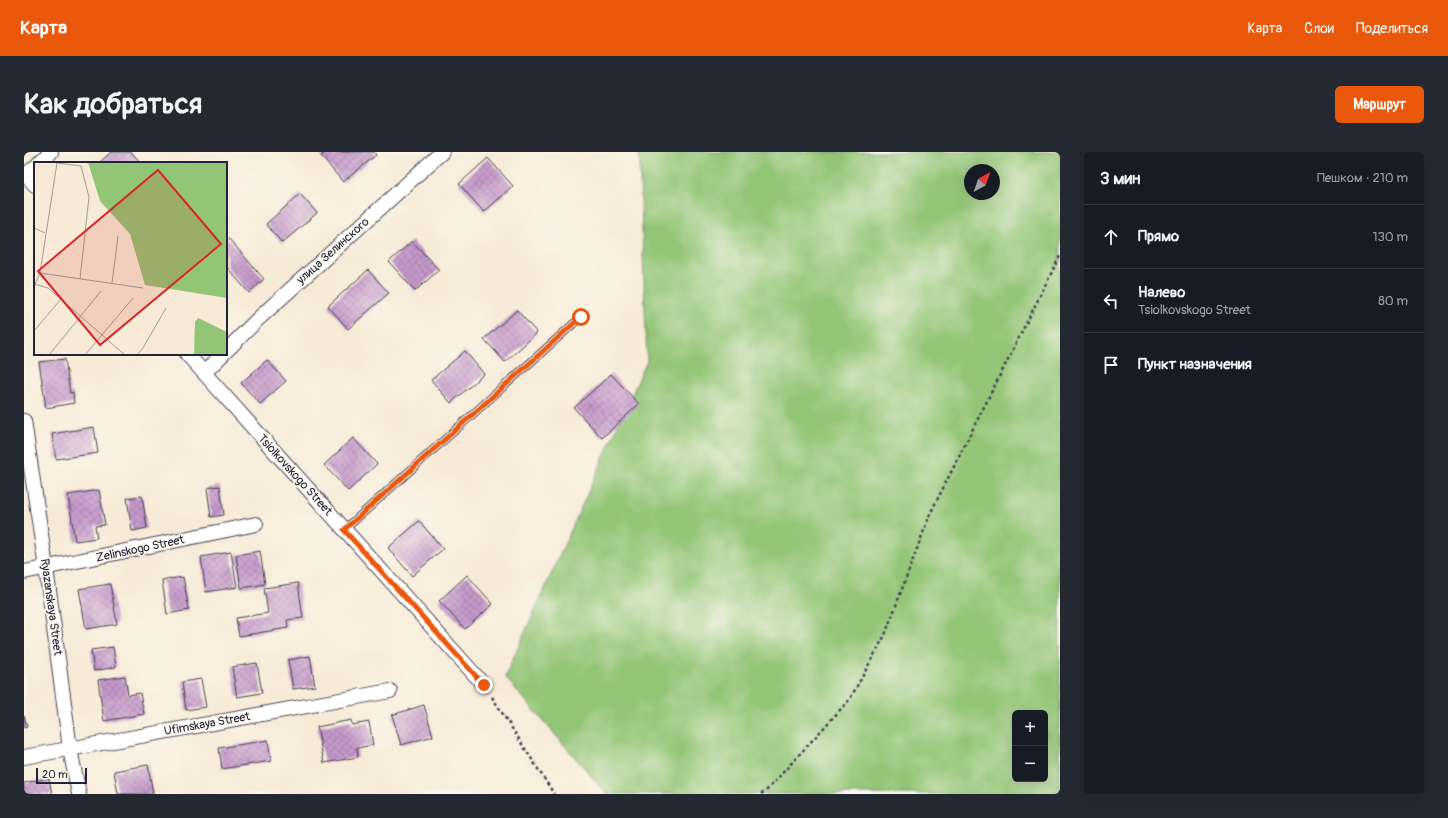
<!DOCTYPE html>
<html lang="ru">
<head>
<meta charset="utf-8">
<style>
	:root { --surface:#171b24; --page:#242831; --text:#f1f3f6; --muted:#9ea1a6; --line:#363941; --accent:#ea580c }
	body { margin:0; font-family:Pangolin,sans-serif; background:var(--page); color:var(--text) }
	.controls { position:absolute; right:12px; bottom:12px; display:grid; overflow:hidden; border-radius:6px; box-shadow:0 4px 16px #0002 }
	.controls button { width:36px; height:36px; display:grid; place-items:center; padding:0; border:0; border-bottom:1px solid var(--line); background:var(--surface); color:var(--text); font:20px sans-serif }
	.compass { position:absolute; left:940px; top:12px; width:36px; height:36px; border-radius:50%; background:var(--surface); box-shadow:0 4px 16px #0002; rotate:40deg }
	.scale { position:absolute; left:12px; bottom:10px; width:51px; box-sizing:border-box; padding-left:4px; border:2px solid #22223b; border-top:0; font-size:11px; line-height:14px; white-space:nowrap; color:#22223b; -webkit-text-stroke:3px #fbf7ec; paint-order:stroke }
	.stop { position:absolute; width:12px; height:12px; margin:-9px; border:3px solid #ea580c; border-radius:50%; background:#fff }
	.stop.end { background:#ea580c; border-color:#fff; box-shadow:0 1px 4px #0008 }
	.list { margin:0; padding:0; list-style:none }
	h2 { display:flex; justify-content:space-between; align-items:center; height:52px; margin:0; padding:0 16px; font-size:17px }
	h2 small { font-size:13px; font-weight:400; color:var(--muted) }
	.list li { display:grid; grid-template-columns:26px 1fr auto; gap:12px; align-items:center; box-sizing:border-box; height:64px; padding:0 16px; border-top:1px solid var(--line) }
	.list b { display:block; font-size:15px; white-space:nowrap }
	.list p { margin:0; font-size:13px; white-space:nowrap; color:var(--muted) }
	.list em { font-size:13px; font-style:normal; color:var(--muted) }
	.icon { flex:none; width:22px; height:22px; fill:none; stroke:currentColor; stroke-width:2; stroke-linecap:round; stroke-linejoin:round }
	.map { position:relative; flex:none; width:1036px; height:642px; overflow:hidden; border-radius:6px }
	header { display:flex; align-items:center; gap:24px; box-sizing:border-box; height:56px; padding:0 20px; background:var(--accent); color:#fff }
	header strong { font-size:19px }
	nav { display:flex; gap:22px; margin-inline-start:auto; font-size:14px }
	.intro { display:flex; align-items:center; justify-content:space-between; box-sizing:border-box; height:96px; padding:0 24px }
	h1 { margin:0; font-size:28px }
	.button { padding:10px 18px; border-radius:6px; background:var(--accent); color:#fff; font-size:14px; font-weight:700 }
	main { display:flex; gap:24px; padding:0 24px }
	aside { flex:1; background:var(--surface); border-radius:6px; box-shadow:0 4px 16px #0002 }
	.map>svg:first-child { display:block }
	.garden { fill:#92c576; stroke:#5a7458; fill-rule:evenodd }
	.building { fill:url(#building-cross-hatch) }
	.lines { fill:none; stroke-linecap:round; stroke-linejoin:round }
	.service-casing { stroke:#424052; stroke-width:9 }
	.minor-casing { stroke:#424052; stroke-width:16 }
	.path { stroke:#424052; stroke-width:2.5; stroke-dasharray:3 3; stroke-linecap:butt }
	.service { stroke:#fff; stroke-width:7 }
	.minor { stroke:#fff; stroke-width:14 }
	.route { stroke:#ea580c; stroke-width:5 }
	.labels { text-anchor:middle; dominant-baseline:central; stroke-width:3.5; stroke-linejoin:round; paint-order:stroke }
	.street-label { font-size:12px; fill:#22223b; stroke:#fbf7ec }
	.inset-road { fill:none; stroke:#a29b99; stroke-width:1 }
	.view { fill:#d62828; fill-opacity:0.15; stroke:#d62828; stroke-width:2 }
	.inset-edge { fill:none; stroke:#22223b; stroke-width:2 }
</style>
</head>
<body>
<header>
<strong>Карта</strong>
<nav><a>Карта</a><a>Слои</a><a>Поделиться</a></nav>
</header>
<div class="intro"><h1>Как добраться</h1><a class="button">Маршрут</a></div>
<main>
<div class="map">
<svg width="1036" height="642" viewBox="0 0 1036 642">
	<defs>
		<pattern id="building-cross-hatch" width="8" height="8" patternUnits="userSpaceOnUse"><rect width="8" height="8" fill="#c598cb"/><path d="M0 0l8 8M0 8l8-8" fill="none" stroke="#a07ca6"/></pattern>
	</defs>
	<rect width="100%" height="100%" fill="#fbf7ec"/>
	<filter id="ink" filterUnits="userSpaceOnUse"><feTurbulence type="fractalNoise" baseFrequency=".025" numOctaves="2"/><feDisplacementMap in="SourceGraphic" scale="8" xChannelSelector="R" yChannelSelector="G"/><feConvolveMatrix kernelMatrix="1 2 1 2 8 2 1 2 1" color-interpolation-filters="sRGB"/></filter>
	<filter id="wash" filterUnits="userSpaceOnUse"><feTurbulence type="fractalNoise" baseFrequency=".012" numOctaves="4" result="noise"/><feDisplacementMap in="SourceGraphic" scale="16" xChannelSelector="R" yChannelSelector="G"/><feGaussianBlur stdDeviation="0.9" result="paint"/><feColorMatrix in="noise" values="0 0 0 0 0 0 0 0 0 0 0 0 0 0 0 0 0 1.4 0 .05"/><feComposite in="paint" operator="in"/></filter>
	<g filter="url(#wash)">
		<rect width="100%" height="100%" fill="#f7ebd7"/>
		<!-- garden -->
		<path class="garden" d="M 615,0 L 1036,0 L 1036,642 L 583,642 L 481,525 L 623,209 ZM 946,18 L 970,18 L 970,42 L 946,42 ZM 991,561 L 1021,561 L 1021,627 L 991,627 Z"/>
		<g id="blocks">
			<!-- building -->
			<g class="building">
				<polygon points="87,0 107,0 117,11 75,11"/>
				<polygon points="302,0 350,0 352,3 319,30 297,4"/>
				<polygon points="464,6 489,34 460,60 435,32"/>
				<polygon points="276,42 293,61 258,91 242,72"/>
				<polygon points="205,87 240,127 225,141 202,114 202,90"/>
				<polygon points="388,89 415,118 391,139 365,110"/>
				<polygon points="344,118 365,141 324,177 304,154"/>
				<polygon points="493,158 513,181 481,210 460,187"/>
				<polygon points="441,199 460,222 427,251 407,228"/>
				<polygon points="41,207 46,241 49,240 50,251 22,256 15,210"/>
				<polygon points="243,208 262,229 236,252 217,231"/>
				<polygon points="587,222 615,252 578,286 550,256"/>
				<polygon points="70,275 74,301 32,307 28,282"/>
				<polygon points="329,286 353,312 324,339 300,313"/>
				<polygon points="196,334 200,363 187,365 183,336"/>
				<polygon points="75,338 81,373 71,374 73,386 51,389 44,343"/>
				<polygon points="118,344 123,376 108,379 103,346"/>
				<polygon points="395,369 419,397 388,424 364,396"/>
				<polygon points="236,399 241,432 217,436 212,403"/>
				<polygon points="207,400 213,435 182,440 177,405"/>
				<polygon points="443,423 469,452 441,477 415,449"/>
				<polygon points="159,425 165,458 143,462 138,428"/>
				<polygon points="274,431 279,466 263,468 264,476 215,484 212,466 244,461 240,436"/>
				<polygon points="86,432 93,472 62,477 55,437"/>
				<polygon points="89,495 92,515 70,519 67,498"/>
				<polygon points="286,504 291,534 269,537 264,508"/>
				<polygon points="233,511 238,541 213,545 208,515"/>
				<polygon points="101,524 104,543 116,541 120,562 80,569 74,528"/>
				<polygon points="177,527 182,555 162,558 158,530"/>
				<polygon points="400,553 409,584 377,593 368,563"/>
				<polygon points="0,563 3,575 0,576"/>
				<polygon points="327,568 328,573 345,570 349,593 333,596 334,605 300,611 293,575"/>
				<polygon points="244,588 247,609 198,617 195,596"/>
				<polygon points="124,613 129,642 94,642 90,619"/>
				<polygon points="25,626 28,642 0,642 0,631"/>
			</g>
		</g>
	</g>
	<g filter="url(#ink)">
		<use href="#blocks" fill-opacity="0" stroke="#424052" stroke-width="1"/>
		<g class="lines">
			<defs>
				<polyline id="service" points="320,378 557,165"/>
				<g id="minor">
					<polyline points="15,11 27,0"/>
					<polyline points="2,23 11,33"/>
					<polyline points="0,25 11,15"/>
					<polyline points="202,199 234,167 418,0"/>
					<polyline points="163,202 460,533"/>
					<polyline points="180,221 199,202"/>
					<polyline points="0,269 22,416 46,597 55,642"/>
					<polyline points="0,420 232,372"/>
					<polyline points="0,605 366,539"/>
				</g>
			</defs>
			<!-- service casing -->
			<use href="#service" class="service-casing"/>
			<!-- minor casing -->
			<use href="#minor" class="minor-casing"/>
			<!-- path -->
			<g class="path">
				<polyline points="468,545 530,642"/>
				<polyline points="737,642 742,639 826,547 861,483 906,362 1036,104"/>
			</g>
			<!-- service -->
			<use href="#service" class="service"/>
			<!-- minor -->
			<use href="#minor" class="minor"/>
		</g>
	</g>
	<g class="lines" filter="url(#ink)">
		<!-- route -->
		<polyline class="route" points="460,533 320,378 557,165"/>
	</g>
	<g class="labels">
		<!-- street labels -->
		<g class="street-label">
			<text transform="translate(309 99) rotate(-42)">улица Зелинского</text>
			<text transform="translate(271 323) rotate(48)">Tsiolkovskogo Street</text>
			<text transform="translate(116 397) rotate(-12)">Zelinskogo Street</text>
			<text transform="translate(27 455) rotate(82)">Ryazanskaya Street</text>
			<text transform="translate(183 572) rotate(-10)">Ufimskaya Street</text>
		</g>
	</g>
	<!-- overview -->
	<g transform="translate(10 10)">
		<rect width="193" height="193" fill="#f7ebd7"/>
		<path d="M 54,0 L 193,0 L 193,136 L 111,123 L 96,72 L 66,39 ZM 164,156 L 193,170 L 193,193 L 160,193 L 161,160 Z" fill="#92c576"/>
		<path class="inset-road" d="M 23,1 L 47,4 L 55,35 L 46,117M 0,66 L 11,71M 6,111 L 109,126M 78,121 L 84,74M 0,122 L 14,126 L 91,193M 0,125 L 6,111 L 23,1M 0,169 L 27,137M 15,193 L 67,129M 51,193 L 99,136M 103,193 L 109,186 L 132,146"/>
		<path class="view" d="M 124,8 L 187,82 L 66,183 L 4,109 Z"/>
		<rect width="193" height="193" class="inset-edge"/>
	</g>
</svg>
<div class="controls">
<button>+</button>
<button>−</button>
</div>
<svg class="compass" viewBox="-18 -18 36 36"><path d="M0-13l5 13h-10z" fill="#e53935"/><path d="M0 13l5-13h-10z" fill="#9ea1a6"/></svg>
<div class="scale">20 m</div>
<div class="stop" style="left:557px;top:165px"></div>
<div class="stop end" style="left:460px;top:533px"></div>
</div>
<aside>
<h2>3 мин<small>Пешком · 210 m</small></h2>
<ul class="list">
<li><svg class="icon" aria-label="ahead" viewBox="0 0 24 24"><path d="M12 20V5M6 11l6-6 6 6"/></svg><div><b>Прямо</b></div><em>130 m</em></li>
<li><svg class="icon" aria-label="left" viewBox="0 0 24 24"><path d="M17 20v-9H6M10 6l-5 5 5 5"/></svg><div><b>Налево</b><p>Tsiolkovskogo Street</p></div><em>80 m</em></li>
<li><svg class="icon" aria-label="arrive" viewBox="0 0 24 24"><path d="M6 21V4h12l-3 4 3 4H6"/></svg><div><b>Пункт назначения</b></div></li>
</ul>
</aside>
</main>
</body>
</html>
